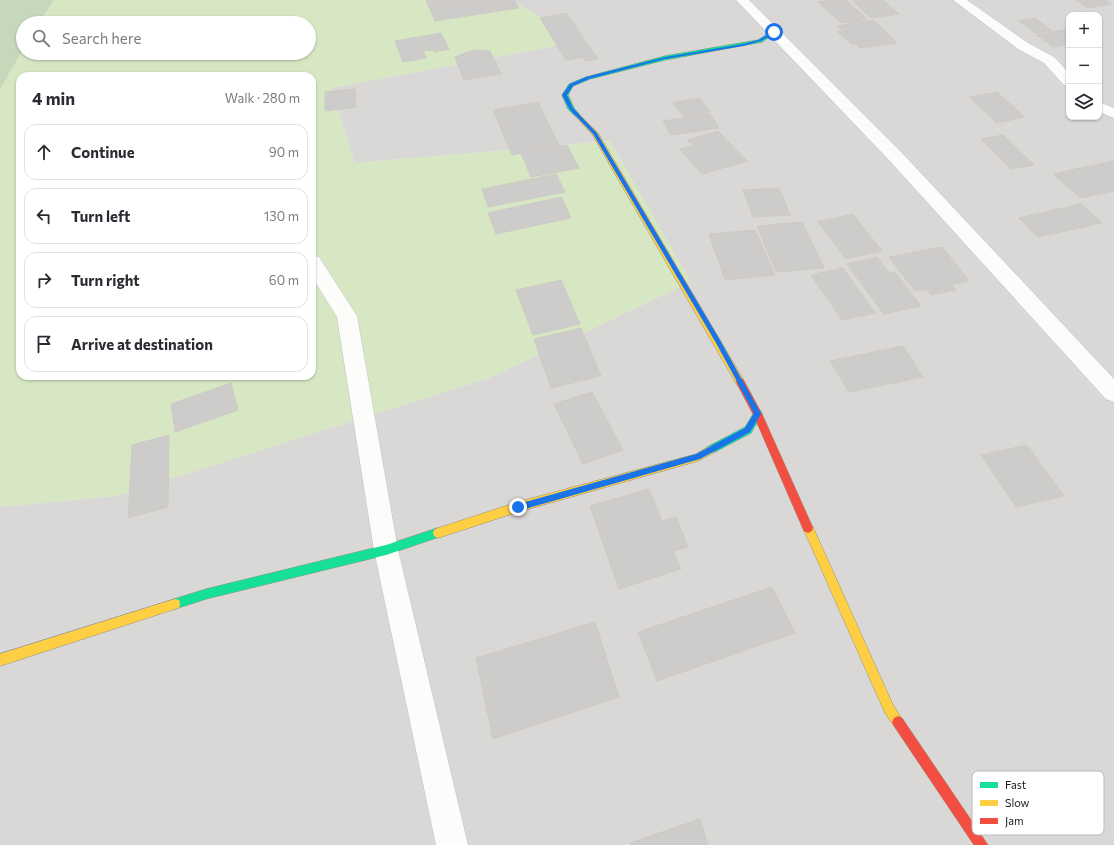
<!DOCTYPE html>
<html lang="en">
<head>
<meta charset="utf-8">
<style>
	:root { --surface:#fff; --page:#f2f2f3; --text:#2b2b33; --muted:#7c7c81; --line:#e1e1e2 }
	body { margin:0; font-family:Commissioner,sans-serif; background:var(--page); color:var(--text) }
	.controls { position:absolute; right:12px; top:12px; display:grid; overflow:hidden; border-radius:8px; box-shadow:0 1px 3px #0004 }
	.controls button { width:36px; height:36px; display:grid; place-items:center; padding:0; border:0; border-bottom:1px solid var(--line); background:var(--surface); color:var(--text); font:20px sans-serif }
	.stop { position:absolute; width:12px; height:12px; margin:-9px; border:3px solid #1a73e8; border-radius:50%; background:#fff }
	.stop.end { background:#1a73e8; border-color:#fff; box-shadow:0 1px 4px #0008 }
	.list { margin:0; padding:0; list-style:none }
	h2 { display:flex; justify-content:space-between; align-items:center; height:52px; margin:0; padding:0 16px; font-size:17px }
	h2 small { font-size:13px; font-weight:400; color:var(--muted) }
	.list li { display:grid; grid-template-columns:26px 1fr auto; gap:12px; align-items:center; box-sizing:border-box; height:56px; margin:0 8px 8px; padding:0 8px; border:1px solid var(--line); border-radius:12px }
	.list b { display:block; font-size:15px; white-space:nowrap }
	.list em { font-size:13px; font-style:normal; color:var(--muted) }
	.icon { flex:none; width:22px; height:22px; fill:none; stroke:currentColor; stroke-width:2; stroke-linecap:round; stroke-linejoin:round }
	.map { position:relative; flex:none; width:1114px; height:845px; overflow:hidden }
	.search { position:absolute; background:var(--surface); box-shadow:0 1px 3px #0004; left:16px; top:16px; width:300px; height:44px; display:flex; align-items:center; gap:10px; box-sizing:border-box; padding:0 14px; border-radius:22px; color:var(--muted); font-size:15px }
	.panel { position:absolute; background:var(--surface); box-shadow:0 1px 3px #0004; left:16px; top:72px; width:300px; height:308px; border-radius:12px }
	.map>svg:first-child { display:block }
	.residential { fill:#d9d8d6; fill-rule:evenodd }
	.grass { fill:#d7e7c4; fill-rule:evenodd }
	.forest { fill:#c6d8bb }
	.building { fill:#ceccca; stroke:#cdcac6 }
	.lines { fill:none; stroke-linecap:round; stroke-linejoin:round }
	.street-casing { stroke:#c3c2c1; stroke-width:1 }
	.fast-casing { stroke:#91927e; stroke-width:1 }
	.slow-casing { stroke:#91927e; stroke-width:1 }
	.jam-casing { stroke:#91927e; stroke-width:1 }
	.street { fill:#fcfcfb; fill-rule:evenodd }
	.fast { fill:#16e098; fill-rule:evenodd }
	.slow { fill:#ffcf43; fill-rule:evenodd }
	.jam { fill:#f24e42; fill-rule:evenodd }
	.route { fill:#1a73e8 }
	.key { fill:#fff; stroke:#bbb; stroke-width:1 }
	.key-label { font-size:11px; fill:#1c1c1c }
</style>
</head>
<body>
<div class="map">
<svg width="1114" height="845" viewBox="0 0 1114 845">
	<rect width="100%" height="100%" fill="#eae8e5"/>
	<!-- residential -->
	<path class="residential" d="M 511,0 L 1114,0 L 1114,845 L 0,845 L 0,507 L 116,496 L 489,378 L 690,282 L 610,141 L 355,163 L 331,88 L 581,41 ZM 1069,15 L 1099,15 L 1099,117 L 1069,117 Z"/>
	<!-- grass -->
	<path class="grass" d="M 54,0 L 511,0 L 582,41 L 331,88 L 355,163 L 610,141 L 691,282 L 489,378 L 116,496 L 0,507 L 0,89 L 23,50 L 23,53 L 309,53 L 309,23 L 39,23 ZM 20,76 L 312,76 L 312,376 L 20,376 Z"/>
	<!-- forest -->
	<polygon class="forest" points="0,0 54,0 39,23 23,23 23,50 0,89"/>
	<!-- building -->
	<g class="building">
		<polygon points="426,0 514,0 519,8 435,21"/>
		<polygon points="830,0 846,0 867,19 841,23 818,2"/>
		<polygon points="883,0 899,14 871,18 853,1"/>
		<polygon points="1076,0 1106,0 1112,4 1087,8"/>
		<polygon points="566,13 598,59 586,61 583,57 566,60 540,18"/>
		<polygon points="1035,18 1052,31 1036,33 1019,21"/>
		<polygon points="859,20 861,22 874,20 897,43 860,48 856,44 851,44 838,32 843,31 837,26 851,24 849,22"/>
		<polygon points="1069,29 1069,44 1053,47 1037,35"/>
		<polygon points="441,33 449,49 434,52 433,50 425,51 419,37"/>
		<polygon points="418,37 426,58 403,62 395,41"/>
		<polygon points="473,50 490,51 501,74 464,80 455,57"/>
		<polygon points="355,89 356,107 325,111 325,92"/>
		<polygon points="997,92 1025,117 997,123 969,97"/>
		<polygon points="699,98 710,112 684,117 673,103"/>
		<polygon points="538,102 559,146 512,155 493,110"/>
		<polygon points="710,114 719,128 671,135 663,121"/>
		<polygon points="718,131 747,161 702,174 680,149 693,146 687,140"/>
		<polygon points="1003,135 1034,165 1011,169 981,139"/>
		<polygon points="567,145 579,168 531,177 521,153"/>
		<polygon points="1113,161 1114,191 1081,198 1053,174"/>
		<polygon points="556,174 565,192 488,207 482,189"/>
		<polygon points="779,188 790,215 753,217 743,190"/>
		<polygon points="561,197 571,218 496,234 488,213"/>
		<polygon points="1081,204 1102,223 1038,237 1019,218"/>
		<polygon points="853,214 882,251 846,259 818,222"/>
		<polygon points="802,222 824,268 776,272 757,226"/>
		<polygon points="755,230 775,275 725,280 709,234"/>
		<polygon points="942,247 969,281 952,285 956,290 931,295 926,289 915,291 889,257"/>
		<polygon points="877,257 889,273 895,272 921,306 884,314 847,264"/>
		<polygon points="843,268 875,313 842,320 811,275"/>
		<polygon points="561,280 580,324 533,335 516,290"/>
		<polygon points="581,328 601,376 551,388 534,339"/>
		<polygon points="903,346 923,377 849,392 830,361"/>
		<polygon points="231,383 238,410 175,432 171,404"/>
		<polygon points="592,392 623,450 583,464 554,404"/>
		<polygon points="169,435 168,507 128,518 132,445"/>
		<polygon points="1027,445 1064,496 1016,507 981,455"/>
		<polygon points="649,489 662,521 676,517 688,547 673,551 681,569 619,589 590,506"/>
		<polygon points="772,587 795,633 657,681 638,632"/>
		<polygon points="595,622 619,697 493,739 476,658"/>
		<polygon points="700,819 708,845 631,845 630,843"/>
	</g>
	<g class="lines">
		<defs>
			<g id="street">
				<polygon points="736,0 749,0 901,152 1114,379 1114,402 1106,399 889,160"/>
				<polygon points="953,0 967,0 1028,43 1054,57 1069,73 1069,86 1064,85 1044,63 1018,49"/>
				<polygon points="1099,102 1114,108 1114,118 1099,112"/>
				<polygon points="312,255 319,257 357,316 398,550 468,845 436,845 374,550 337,317 312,277"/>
			</g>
			<g id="fast">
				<polygon points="772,31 777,32 762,42 665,60 590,79 573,86 568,95 574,108 580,115 579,116 575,116 568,109 562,95 569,84 586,77 665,56 758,40"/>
				<polygon points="758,410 761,411 762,414 751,433 713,453 710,454 707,453 705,450 707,447 745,427 755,411"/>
				<polygon points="438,528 442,530 443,533 442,536 386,555 206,599 175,609 171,608 170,604 171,600 206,589 386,545"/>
			</g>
			<g id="slow">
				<polygon points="575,114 579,114 598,133 743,379 744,382 743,385 737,385 592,134 575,116"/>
				<polygon points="710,446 713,447 715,450 713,453 698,461 518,512 438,538 434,536 433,533 434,530 438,528 518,502 696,454"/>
				<polygon points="808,523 812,525 893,705 904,722 902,726 898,728 894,726 885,713 803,528 804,525"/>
				<polygon points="175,599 179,600 180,604 179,608 175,609 0,666 0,654"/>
			</g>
			<g id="jam">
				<polygon points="740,378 743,379 762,414 813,528 812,531 808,533 804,531 754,416 736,382 737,379"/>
				<polygon points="898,716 902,718 988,845 974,845 894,726 892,722 894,718"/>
			</g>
		</defs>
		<!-- street casing -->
		<use href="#street" class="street-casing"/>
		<!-- fast casing -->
		<use href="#fast" class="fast-casing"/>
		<!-- slow casing -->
		<use href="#slow" class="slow-casing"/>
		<!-- jam casing -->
		<use href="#jam" class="jam-casing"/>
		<!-- street -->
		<use href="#street" class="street"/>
		<!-- fast -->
		<use href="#fast" class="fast"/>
		<!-- slow -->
		<use href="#slow" class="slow"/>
		<!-- jam -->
		<use href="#jam" class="jam"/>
	</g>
	<!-- route -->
	<polygon class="route" points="773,32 776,32 761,41 743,46 665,59 589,79 573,86 567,95 573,108 597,133 720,340 760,412 761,414 750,432 700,459 518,511 516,510 516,505 518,504 696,454 745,428 754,413 716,343 593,134 570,110 562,95 570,84 586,77 665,57 743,44 758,40"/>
	<!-- legend -->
	<rect x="972" y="771" width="132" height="64" rx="6" class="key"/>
	<rect x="980" y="782" width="18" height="6" fill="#16e098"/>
	<rect x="980" y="800" width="18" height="6" fill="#ffcf43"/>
	<rect x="980" y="818" width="18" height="6" fill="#f24e42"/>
	<g class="key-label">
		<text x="1005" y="789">Fast</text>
		<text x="1005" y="807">Slow</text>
		<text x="1005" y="825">Jam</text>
	</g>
</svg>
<div class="controls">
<button>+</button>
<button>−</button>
<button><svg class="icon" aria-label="layers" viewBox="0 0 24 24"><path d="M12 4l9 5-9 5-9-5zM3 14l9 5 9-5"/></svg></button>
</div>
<div class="stop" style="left:774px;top:32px"></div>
<div class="stop end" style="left:518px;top:507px"></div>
<div class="search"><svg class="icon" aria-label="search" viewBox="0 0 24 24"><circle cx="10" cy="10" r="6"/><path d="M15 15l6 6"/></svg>Search here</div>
<section class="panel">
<h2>4 min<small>Walk · 280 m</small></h2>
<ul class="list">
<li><svg class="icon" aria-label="ahead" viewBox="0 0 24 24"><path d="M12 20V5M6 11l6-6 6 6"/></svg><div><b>Continue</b></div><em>90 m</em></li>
<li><svg class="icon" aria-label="left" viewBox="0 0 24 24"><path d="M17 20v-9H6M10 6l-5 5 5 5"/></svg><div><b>Turn left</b></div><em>130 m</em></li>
<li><svg class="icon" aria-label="right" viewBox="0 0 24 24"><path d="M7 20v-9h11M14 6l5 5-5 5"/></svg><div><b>Turn right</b></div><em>60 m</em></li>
<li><svg class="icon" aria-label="arrive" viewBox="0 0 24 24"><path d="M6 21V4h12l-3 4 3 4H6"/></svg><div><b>Arrive at destination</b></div></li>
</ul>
</section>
</div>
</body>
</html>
